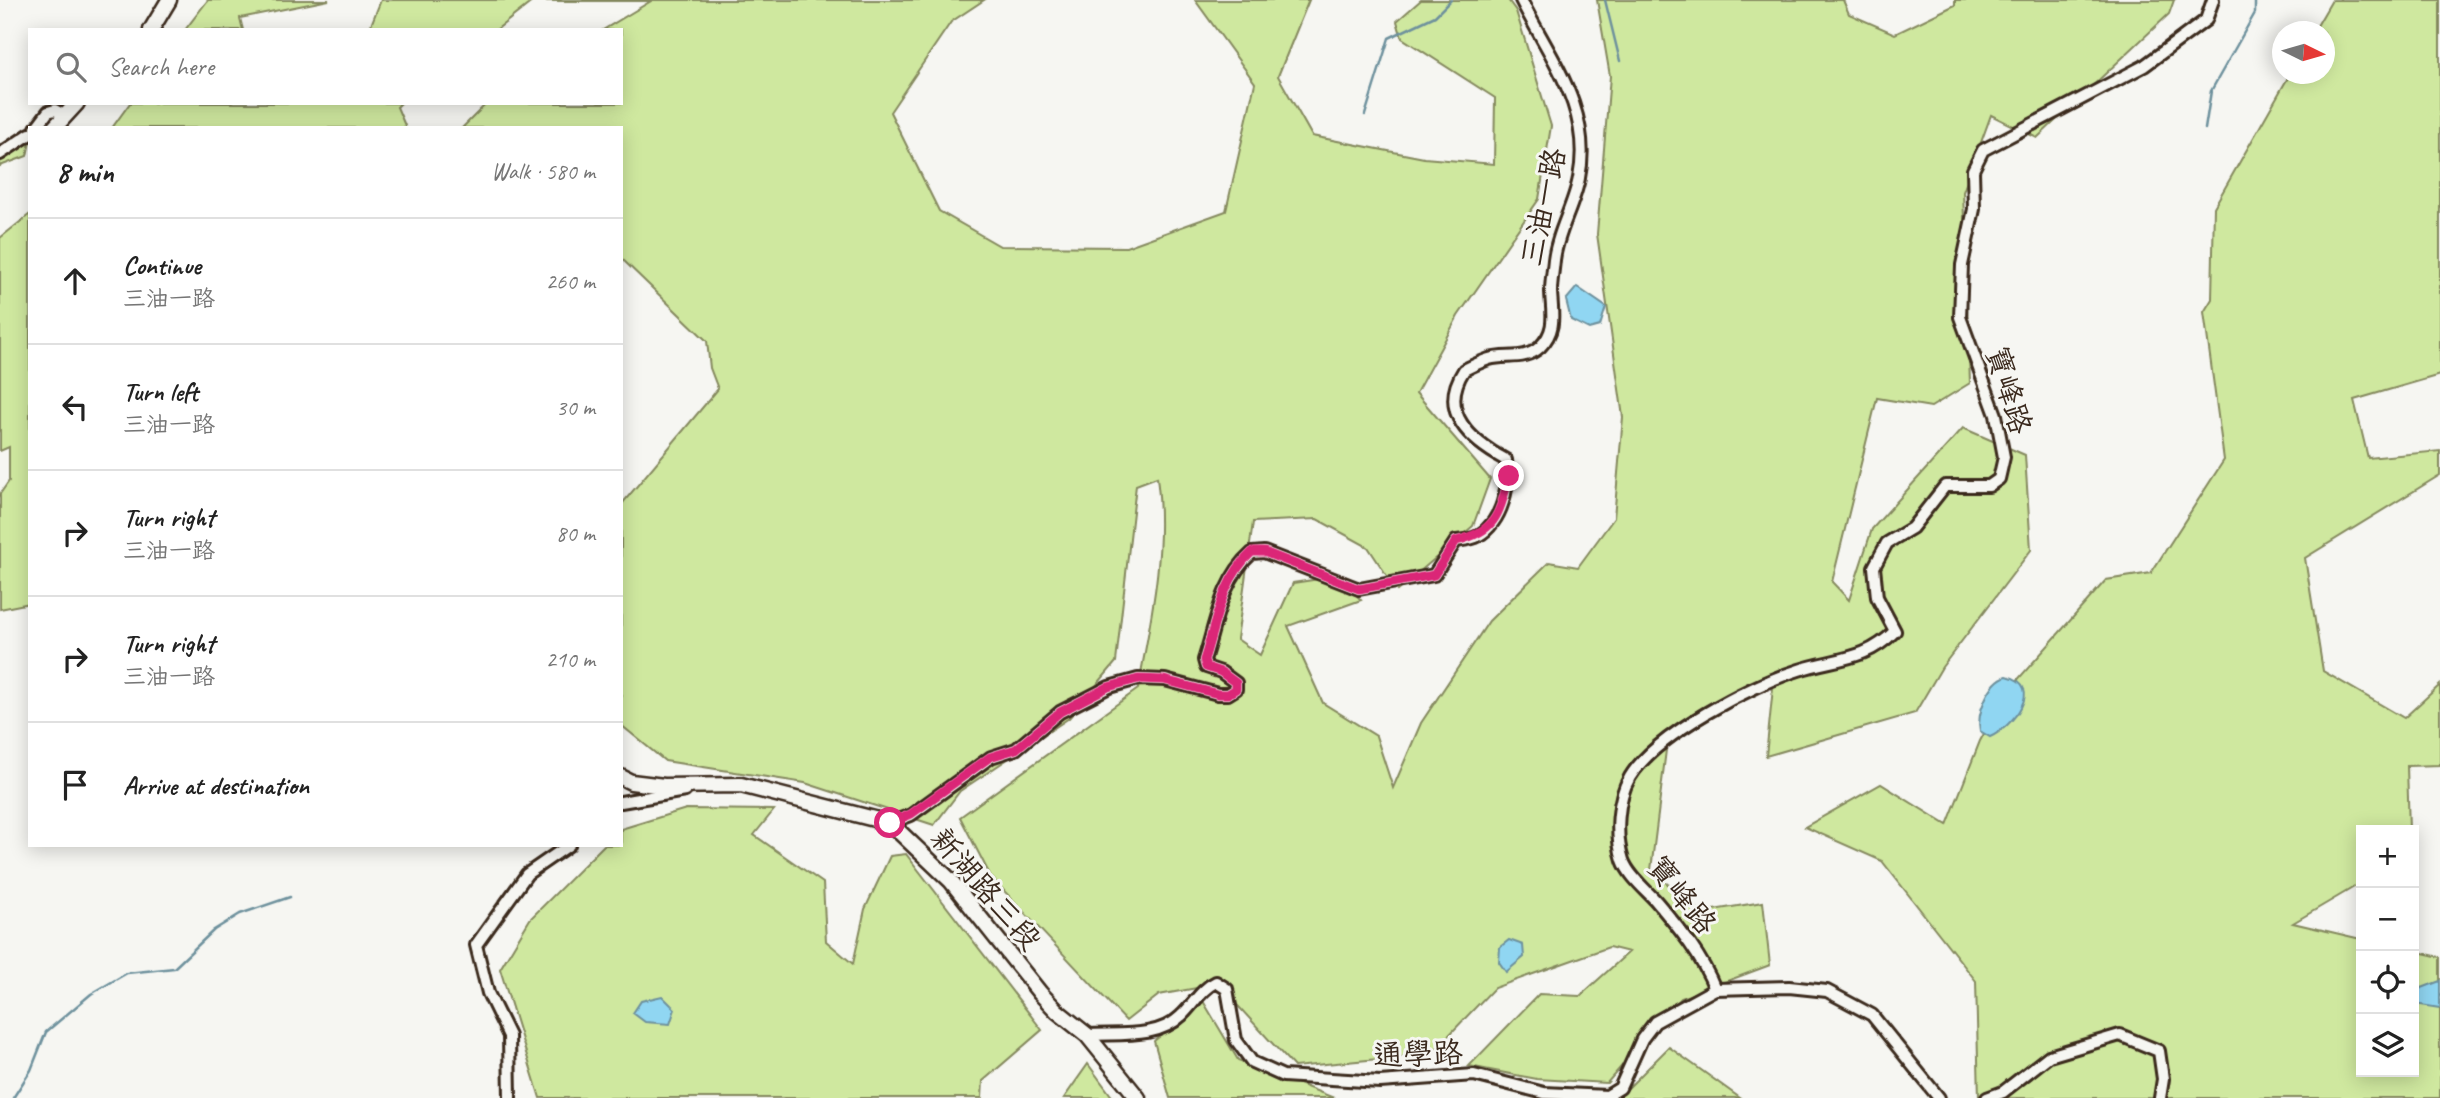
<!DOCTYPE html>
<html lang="en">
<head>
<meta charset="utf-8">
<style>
	:root { --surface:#fff; --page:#f2f2f2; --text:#222; --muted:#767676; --line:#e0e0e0 }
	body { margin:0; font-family:Caveat,"LXGW WenKai TC",sans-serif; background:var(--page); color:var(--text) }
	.controls { position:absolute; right:21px; bottom:21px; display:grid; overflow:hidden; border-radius:0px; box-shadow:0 4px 18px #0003 }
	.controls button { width:63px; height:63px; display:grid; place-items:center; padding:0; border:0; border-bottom:2px solid var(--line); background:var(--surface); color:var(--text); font:35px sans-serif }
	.compass { position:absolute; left:2272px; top:21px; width:63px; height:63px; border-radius:50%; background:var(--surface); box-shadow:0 4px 18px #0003; rotate:95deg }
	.stop { position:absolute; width:21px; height:21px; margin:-16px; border:5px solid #db2777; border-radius:50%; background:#fff }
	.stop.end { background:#db2777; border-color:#fff; box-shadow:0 2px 7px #0008 }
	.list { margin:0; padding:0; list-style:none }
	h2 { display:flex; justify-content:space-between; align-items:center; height:91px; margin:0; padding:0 28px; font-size:30px }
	h2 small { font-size:23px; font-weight:400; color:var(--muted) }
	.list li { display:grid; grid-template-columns:46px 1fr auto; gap:21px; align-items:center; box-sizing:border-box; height:126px; padding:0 28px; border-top:2px solid var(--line) }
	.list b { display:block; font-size:26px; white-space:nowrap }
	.list p { margin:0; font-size:23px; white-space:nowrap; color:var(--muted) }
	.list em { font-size:23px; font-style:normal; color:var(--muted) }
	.icon { flex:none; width:38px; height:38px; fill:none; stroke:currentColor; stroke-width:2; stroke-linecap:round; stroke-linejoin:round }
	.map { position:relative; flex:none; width:2440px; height:1098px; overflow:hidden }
	.search { position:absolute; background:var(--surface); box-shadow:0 4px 18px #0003; left:28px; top:28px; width:595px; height:77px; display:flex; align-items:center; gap:18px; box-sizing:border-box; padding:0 24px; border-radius:0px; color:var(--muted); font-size:26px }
	.panel { position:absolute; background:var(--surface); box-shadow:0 4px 18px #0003; left:28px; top:126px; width:595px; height:721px; border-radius:0px }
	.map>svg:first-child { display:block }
	.green { fill:#cfe89f; stroke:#85895e; stroke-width:2 }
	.water { fill:#90d6f2; stroke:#6e919d; stroke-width:2 }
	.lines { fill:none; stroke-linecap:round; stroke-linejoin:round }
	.stream { stroke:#6e919d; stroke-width:2.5 }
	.street-casing { stroke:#3b2a1e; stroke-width:16 }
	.secondary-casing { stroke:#3b2a1e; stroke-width:19 }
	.street { stroke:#f6f6f2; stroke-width:10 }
	.secondary { stroke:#f6f6f2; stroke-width:14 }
	.route { stroke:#db2777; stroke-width:9 }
	.labels { text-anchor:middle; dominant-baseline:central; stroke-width:6; stroke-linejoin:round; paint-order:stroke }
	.street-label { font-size:30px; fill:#3b2a1e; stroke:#f6f6f2 }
</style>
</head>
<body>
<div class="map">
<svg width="2440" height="1098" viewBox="0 0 2440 1098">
	<rect width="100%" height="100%" fill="#f6f6f2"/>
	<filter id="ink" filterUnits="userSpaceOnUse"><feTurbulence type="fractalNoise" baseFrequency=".0143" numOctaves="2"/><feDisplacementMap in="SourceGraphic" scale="14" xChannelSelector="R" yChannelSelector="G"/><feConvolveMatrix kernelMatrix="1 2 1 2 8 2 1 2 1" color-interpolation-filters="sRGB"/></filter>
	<g filter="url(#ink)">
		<!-- green -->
		<g class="green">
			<polygon points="208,0 329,0 240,18 243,30 185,30"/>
			<path d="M 381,0 L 984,0 L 951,22 L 890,112 L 939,211 L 1000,246 L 1126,247 L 1226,211 L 1255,83 L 1195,0 L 1309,0 L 1278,76 L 1312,136 L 1424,158 L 1494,164 L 1495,98 L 1402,38 L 1397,21 L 1421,0 L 1508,0 L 1516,11 L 1551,126 L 1539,199 L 1458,316 L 1416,393 L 1490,479 L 1473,526 L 1397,591 L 1368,547 L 1317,519 L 1253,522 L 1237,639 L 1260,655 L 1293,583 L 1339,576 L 1361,600 L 1288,626 L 1323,703 L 1376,736 L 1393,788 L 1421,723 L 1489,621 L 1549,562 L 1578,567 L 1614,518 L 1623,417 L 1597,234 L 1610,76 L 1597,0 L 1843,0 L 1849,14 L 1895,34 L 1955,5 L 1955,0 L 2174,0 L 2169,14 L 2037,138 L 1991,115 L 1963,192 L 1970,383 L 1931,407 L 1877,398 L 1832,582 L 1849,600 L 1872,529 L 1963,428 L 2025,455 L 2031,550 L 1942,667 L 1915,713 L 1766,756 L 1774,678 L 1668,734 L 1651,870 L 1701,912 L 1763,902 L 1770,965 L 1681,998 L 1607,1083 L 1537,1079 L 1469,1066 L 1539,994 L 1580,996 L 1629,952 L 1609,947 L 1494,988 L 1431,1054 L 1294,1067 L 1218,984 L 1159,995 L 1126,1021 L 991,877 L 960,817 L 1138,689 C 1151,619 1167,548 1157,477 L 1136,485 L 1116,662 L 1069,718 L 960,791 L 934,825 L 805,783 L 665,761 L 621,725 L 621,505 L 718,389 L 710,368 L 707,341 L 621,258 L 621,128 L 462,128 L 487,103 L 621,103 L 621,30 L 603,30 L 651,1 L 533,1 L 496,30 L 369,30 Z"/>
			<polygon points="2332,0 2440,0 2440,375 2354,400 2368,458 2440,451 2440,475 2305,558 2323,671 2404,718 2440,685 2440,765 2407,766 2409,830 2361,830 2361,883 2293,923 2361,939 2361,1072 2414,1072 2414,951 2440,957 2440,1098 1979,1098 1976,981 1882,861 1805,827 1881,784 1947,825 1980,741 2006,693 2106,580 2151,573 2224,460 2204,312 2212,299 2214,207 2290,74 2324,74 2324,32 2314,31"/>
			<polygon points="130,103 401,103 397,107 406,128 112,128"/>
			<polygon points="30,142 27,156 0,166 0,156"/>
			<polygon points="30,214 30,603 0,609 0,494 9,481 9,447 0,451 0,238"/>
			<polygon points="686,809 774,810 754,835 823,883 826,941 853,964 865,909 890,856 906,854 1042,1030 983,1081 982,1098 540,1098 500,969 530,919 604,845 621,845 621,829"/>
			<polygon points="1203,1001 1238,1060 1334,1098 1170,1098 1154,1041"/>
			<polygon points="1669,1047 1740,1098 1618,1098"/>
			<polygon points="1088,1064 1113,1098 1064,1098"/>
		</g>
		<!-- water -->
		<g class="water">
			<polygon points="1577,287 1606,307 1600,326 1589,329 1571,320 1566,300"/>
			<path d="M 2007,676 C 2046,686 2012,727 1990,737 L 1980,731 C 1976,714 1989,681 2007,676 Z"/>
			<polygon points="1509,940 1523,945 1524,957 1506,972 1499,962 1500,947"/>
			<polygon points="2440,981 2440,1008 2414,1004 2414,991"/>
			<polygon points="662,996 675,1009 670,1024 645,1022 633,1013 641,1001"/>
		</g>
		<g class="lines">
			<!-- stream -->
			<g class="stream">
				<polyline points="1605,0 1620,61"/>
				<polyline points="1365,115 1389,38 1435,16 1451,0"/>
				<polyline points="2205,129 2211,91 2255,13 2255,0"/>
				<polyline points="13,1098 31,1070 46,1032 91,994 127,973 174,968 214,930 240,914 290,897"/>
			</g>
			<defs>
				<g id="street">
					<polyline points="36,128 48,112 55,110 64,115"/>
					<polyline points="0,154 30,134"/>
					<polyline points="621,802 685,791"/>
					<path d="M 890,823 L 911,815 L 991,757 L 1016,749 L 1060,712 L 1109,687 L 1138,679 L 1165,680 L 1218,694 L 1228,694 L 1236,689 L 1236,683 L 1221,672 L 1206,667 L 1204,660 C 1216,623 1221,580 1252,553 L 1264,552 L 1359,589 L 1434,575 L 1456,541 C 1463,540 1473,539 1478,536 C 1503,521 1510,486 1506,460 C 1471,441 1437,412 1464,370 C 1472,366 1480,362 1489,359 C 1506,354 1525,361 1540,347 C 1557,330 1552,314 1551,292 C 1551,282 1553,271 1554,260 C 1557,232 1574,206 1579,178 C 1593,110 1550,58 1521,0"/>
					<path d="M 1715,989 C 1702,956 1679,928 1656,901 C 1646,890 1628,875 1623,860 C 1615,835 1617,799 1630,777 C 1656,734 1752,685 1799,670 C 1836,658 1866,661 1895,631 L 1877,597 L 1874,567 L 1887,543 L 1912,528 L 1945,486 L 1989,486 L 1999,479 L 2004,457 L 1996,415 L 1960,317 L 1962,265 L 1974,209 L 1973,170 L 1983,150 L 2144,66 L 2206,20 L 2213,0"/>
					<path d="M 1087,1035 C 1119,1033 1157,1039 1181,1016 C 1193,1005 1201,989 1216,982 L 1227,989 L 1236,1040 L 1252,1062 L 1283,1076 L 1380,1082 L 1474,1075 L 1544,1093 L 1607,1096 L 1620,1088 L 1642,1039 L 1655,1022 L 1715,989 L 1789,987 L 1827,991 L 1872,1015 L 1939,1098"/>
					<polyline points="510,1098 509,1036 488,993 476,945 527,874 569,845"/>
					<polyline points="1987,1098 2003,1092 2049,1056 2120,1035 2159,1051 2163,1079 2160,1098"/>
				</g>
				<g id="secondary">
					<polyline points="151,30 169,0"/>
					<polyline points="54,128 77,103"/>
					<polyline points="621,777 631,782 664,786 741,785 890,823 951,881 1040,993 1057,1011 1087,1035 1138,1098"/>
				</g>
			</defs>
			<!-- street casing -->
			<use href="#street" class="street-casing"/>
			<!-- secondary casing -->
			<use href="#secondary" class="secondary-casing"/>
			<!-- street -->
			<use href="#street" class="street"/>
			<!-- secondary -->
			<use href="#secondary" class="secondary"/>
		</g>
	</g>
	<g class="lines" filter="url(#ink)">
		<!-- route -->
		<path class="route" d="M 890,823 L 911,814 L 990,757 L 1016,749 L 1060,712 L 1108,687 L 1138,679 L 1164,680 L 1218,694 L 1228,694 L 1236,689 L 1236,683 L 1221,672 L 1206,667 L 1204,660 C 1216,623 1221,580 1252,552 L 1264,552 L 1359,589 L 1434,575 L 1456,541 C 1497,531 1499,514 1509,476"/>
	</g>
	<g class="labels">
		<!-- street labels -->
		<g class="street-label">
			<text transform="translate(1543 207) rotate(-78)">三油一路</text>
			<text transform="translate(2009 390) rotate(73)">寶峰路</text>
			<text transform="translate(986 889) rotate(49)">新湖路三段</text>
			<text transform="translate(1682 895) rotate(51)">寶峰路</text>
			<text transform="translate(1418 1054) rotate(-2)">通學路</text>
		</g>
	</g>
</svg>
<div class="controls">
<button>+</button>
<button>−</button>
<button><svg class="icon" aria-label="locate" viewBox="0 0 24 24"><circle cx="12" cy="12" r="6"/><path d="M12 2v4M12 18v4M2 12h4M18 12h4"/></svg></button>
<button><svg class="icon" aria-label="layers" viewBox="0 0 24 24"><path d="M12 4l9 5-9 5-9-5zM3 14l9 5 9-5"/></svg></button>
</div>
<svg class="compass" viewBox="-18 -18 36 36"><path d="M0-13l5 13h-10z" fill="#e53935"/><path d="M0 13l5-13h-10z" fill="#767676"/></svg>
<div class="stop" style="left:890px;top:823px"></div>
<div class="stop end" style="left:1509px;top:476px"></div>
<div class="search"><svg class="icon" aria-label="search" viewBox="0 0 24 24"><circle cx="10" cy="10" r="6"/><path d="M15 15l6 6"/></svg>Search here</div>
<section class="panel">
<h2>8 min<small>Walk · 580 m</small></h2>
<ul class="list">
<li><svg class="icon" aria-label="ahead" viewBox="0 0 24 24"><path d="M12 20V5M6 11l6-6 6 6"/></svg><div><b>Continue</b><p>三油一路</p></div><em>260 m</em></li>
<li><svg class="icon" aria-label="left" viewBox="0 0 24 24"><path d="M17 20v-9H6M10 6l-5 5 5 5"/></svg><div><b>Turn left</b><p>三油一路</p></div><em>30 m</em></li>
<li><svg class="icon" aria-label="right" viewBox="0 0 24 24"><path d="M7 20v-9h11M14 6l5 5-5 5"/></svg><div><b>Turn right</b><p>三油一路</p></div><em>80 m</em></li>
<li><svg class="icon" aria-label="right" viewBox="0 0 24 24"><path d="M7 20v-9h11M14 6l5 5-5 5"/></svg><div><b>Turn right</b><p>三油一路</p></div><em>210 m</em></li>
<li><svg class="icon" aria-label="arrive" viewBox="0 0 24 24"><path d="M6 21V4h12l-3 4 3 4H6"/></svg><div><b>Arrive at destination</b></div></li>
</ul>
</section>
</div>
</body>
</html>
